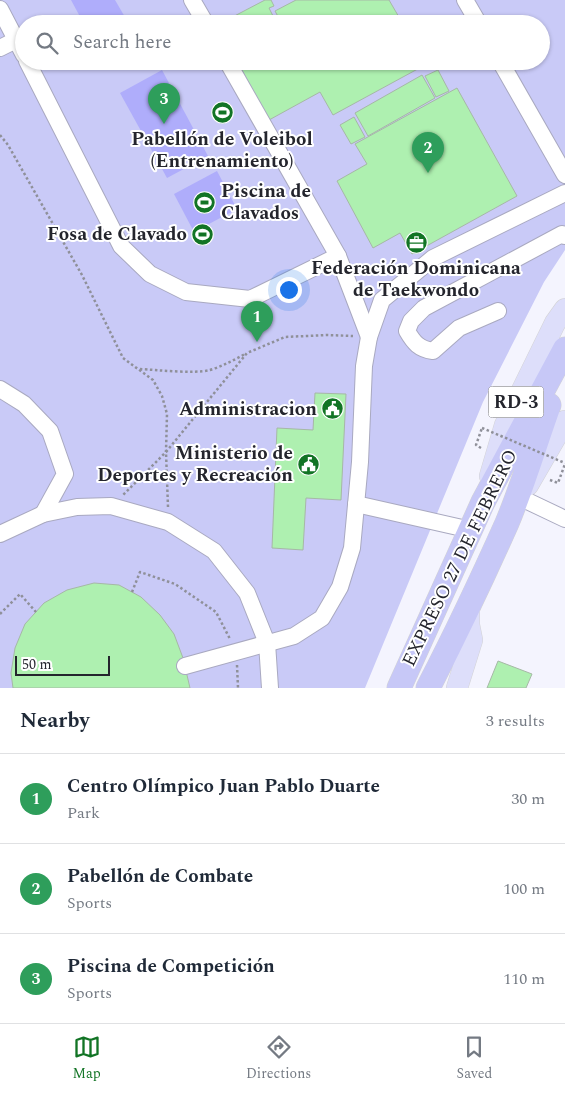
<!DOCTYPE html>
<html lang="en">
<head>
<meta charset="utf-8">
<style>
	:root { --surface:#fff; --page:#f2f2f3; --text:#1f2937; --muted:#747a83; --line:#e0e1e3; --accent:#127425 }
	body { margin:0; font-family:Spectral,serif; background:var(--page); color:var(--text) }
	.scale { position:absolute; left:15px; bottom:12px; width:95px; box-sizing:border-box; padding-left:5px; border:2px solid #24252d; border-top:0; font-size:14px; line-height:18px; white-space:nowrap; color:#24252d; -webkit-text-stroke:4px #fff; paint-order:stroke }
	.you { position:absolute; left:288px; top:289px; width:18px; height:18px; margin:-12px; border:4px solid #fff; border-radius:50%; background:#1a73e8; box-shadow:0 0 0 8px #1a73e833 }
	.badge { display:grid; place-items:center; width:32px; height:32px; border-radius:50%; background:var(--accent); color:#fff; font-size:16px; font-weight:700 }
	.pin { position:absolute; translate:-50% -41px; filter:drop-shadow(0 1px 2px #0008) }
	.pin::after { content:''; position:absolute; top:26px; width:18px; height:15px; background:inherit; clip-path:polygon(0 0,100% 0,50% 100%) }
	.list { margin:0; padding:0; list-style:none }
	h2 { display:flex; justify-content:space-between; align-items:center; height:65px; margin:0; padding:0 20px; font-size:21px }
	h2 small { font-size:16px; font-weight:400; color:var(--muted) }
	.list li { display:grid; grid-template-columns:32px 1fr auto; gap:15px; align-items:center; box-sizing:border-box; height:90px; padding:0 20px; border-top:1px solid var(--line) }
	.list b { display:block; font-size:19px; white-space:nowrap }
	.list p { margin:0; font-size:16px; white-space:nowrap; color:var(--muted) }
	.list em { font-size:16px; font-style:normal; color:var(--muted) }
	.icon { flex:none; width:28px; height:28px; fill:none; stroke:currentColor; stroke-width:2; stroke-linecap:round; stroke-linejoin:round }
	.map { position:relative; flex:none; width:565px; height:688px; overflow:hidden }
	.search { position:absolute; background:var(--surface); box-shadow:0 1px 4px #0004; left:15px; right:15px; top:15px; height:55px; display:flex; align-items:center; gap:12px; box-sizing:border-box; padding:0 18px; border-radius:28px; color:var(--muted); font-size:19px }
	.sheet { height:335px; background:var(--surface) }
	nav { display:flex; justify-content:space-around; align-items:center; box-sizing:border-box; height:70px; border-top:1px solid var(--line); background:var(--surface); font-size:14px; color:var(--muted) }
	nav a { display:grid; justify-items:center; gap:2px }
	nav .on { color:var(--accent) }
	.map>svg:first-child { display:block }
	.green { fill:#c9caf7; fill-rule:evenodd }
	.water { fill:#afadfb }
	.building { fill:#aef0b0; stroke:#a6b8a6 }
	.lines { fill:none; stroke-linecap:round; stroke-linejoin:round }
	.minor-casing { stroke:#a9a9c0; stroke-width:18 }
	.major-casing { stroke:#d3d3d5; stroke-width:22 }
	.highway-casing { stroke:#d3d3d5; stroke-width:25 }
	.path { stroke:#8f9099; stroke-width:2.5; stroke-dasharray:2.5 2.5; stroke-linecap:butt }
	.minor { stroke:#fff; stroke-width:16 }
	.major { stroke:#dddefa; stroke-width:21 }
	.highway { stroke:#c7c8f7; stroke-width:24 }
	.path-bridge { stroke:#8f9099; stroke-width:2.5; stroke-dasharray:2.5 2.5; stroke-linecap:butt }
	.labels { text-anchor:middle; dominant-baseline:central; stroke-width:4; stroke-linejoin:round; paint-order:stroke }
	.shield { fill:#fff; stroke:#66666c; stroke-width:1 }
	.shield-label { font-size:18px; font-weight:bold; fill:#24252d }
	.poi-label { font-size:19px; font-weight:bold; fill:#24252d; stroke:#fff; text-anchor:end }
	.street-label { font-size:19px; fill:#24252d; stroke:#fff }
</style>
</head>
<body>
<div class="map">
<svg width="565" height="688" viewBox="0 0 565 688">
	<rect width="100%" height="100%" fill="#f4f4fe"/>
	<!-- green -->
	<path class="green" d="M 0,0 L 565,0 L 565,250 L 544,282 L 483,402 L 365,688 L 0,688 ZM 24,24 L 541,24 L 541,61 L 24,61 Z"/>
	<!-- water -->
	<g class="water">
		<polygon points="71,0 115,0 129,24 84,24"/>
		<polygon points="162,70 208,156 167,178 120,93"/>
		<polygon points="217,171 237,209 194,232 174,194"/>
	</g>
	<!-- building -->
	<g class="building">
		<polygon points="265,0 271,0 274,6 269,8 277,24 224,24 223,22"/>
		<polygon points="296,0 389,0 403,24 282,24 275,11"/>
		<polygon points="242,61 423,61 425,65 333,115 320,92 269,120 238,63"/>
		<polygon points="438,70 449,91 436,97 425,76"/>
		<polygon points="422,75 435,98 368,136 355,113"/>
		<polygon points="457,88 517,196 412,254 400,233 373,248 337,181 367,164 355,144"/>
		<polygon points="354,117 365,137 351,144 340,125"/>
		<polygon points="315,393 346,394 341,500 306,498 303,550 272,548 277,428 313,430"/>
		<polygon points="94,583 119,585 141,597 160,615 174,634 183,658 190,688 13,688 11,673 15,648 25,624 44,603 67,590"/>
		<polygon points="498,661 532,674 526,688 487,688"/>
	</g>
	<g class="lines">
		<defs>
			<g id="minor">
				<polyline points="192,0 206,24"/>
				<polyline points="465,0 479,24"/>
				<polyline points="0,9 24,55"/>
				<polyline points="0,48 16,40"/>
				<polyline points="27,61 121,246 150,274 186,292 250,299 338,256"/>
				<polyline points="227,61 338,256 369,337"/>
				<polyline points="500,61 565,175"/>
				<path d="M 498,311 L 459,328 L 433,351 C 419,349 414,343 407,331 L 411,321 L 424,308 L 562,234 L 565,236"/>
				<polyline points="0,389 24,404 50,431 65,474 43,514"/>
				<polyline points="521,498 565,519"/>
				<polyline points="356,504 471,530"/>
				<polyline points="0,534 43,514 77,507 111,506 168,522 214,551 247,593 267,643 270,688"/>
				<polyline points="185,666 294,636 322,618 340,587 352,548 360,462 364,366 369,337 382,300 433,258 565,193"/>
			</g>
			<g id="major">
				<polyline points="490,476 505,425 555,323 565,309"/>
				<polyline points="528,485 565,421"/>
				<polyline points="457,688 472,640 469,625 469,608"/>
			</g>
			<g id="highway">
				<polyline points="399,688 483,502 565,349"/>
				<path d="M 428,688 C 456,634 482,579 507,523 C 523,485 535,444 549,405"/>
			</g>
		</defs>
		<!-- minor casing -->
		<use href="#minor" class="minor-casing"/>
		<!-- major casing -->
		<use href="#major" class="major-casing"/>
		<!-- highway casing -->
		<use href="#highway" class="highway-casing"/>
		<!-- path -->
		<g class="path">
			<polyline points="0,135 8,145 82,275 123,358 153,380 162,396 167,414 166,452 123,495"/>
			<path d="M 140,369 C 158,370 193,374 210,370 C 223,366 234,360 245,354"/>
			<polyline points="481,448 476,445 482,428"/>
			<polyline points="550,480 558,483 565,464"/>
			<polyline points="168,507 166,452 247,353 285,337 327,335 353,336"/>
			<polyline points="132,592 140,572 175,584 216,612 230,639"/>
			<polyline points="0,614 20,594 36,612"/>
			<polyline points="237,665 238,688"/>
		</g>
		<!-- minor -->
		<use href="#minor" class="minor"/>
		<!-- major -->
		<use href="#major" class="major"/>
		<!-- highway -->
		<use href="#highway" class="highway"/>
		<!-- path-bridge -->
		<polyline class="path-bridge" points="482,428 565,463"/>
	</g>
	<!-- icons -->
	<defs>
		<symbol id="stadium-disc" viewBox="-11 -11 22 22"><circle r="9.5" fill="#127425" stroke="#fff"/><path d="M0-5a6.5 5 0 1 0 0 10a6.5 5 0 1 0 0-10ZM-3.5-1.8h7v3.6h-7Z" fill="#fff"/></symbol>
		<symbol id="office-disc" viewBox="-11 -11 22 22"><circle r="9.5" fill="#127425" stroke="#fff"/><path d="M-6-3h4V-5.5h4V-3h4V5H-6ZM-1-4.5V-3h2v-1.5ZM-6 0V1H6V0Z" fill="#fff"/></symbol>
		<symbol id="civic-disc" viewBox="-11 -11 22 22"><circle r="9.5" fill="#127425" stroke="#fff"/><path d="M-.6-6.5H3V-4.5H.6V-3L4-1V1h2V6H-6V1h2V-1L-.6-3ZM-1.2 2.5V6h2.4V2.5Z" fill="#fff"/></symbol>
	</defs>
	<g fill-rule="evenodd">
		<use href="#stadium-disc" x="210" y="100" width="25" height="25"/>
		<use href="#stadium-disc" x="192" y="190" width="25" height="25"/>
		<use href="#stadium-disc" x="190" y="222" width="25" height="25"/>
		<use href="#office-disc" x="404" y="230" width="25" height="25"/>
		<use href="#civic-disc" x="320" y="396" width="25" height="25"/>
		<use href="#civic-disc" x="296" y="452" width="25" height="25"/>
	</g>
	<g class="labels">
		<!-- shield labels -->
		<rect class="shield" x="488.5" y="386.5" width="55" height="31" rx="4"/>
		<g class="shield-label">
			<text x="516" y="402">RD-3</text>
		</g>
		<!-- poi labels -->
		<g class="poi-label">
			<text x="222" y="139" text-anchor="middle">Pabellón de Voleibol<tspan x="222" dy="22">(Entrenamiento)</tspan></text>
			<text x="221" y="191" text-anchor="start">Piscina de<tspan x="221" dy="22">Clavados</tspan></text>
			<text x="187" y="234">Fosa de Clavado</text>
			<text x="416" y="268" text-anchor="middle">Federación Dominicana<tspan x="416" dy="22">de Taekwondo</tspan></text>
			<text x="317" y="409">Administracion</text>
			<text x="293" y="453">Ministerio de<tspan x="293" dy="22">Deportes y Recreación</tspan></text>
		</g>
		<!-- street labels -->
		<g class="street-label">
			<text transform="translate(460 558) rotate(-64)">EXPRESO 27 DE FEBRERO</text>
		</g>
	</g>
</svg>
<div class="scale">50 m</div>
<div class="you"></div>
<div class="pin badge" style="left:257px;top:342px;background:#2e9e5b">1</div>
<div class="pin badge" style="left:428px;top:173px;background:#2e9e5b">2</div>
<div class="pin badge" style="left:164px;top:124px;background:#2e9e5b">3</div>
<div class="search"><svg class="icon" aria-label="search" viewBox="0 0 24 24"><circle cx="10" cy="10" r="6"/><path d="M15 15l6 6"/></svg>Search here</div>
</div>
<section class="sheet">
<h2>Nearby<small>3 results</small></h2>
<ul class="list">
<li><span class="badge" style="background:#2e9e5b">1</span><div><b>Centro Olímpico Juan Pablo Duarte</b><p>Park</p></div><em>30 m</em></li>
<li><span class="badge" style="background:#2e9e5b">2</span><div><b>Pabellón de Combate</b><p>Sports</p></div><em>100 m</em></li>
<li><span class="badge" style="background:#2e9e5b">3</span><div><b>Piscina de Competición</b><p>Sports</p></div><em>110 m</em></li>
</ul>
</section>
<nav>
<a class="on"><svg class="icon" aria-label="map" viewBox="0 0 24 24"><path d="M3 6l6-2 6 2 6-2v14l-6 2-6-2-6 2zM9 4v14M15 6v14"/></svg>Map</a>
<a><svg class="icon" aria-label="directions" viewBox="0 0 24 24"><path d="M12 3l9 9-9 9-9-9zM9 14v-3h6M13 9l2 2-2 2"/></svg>Directions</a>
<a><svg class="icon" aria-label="saved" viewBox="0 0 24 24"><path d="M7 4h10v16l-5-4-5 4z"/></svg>Saved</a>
</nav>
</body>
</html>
